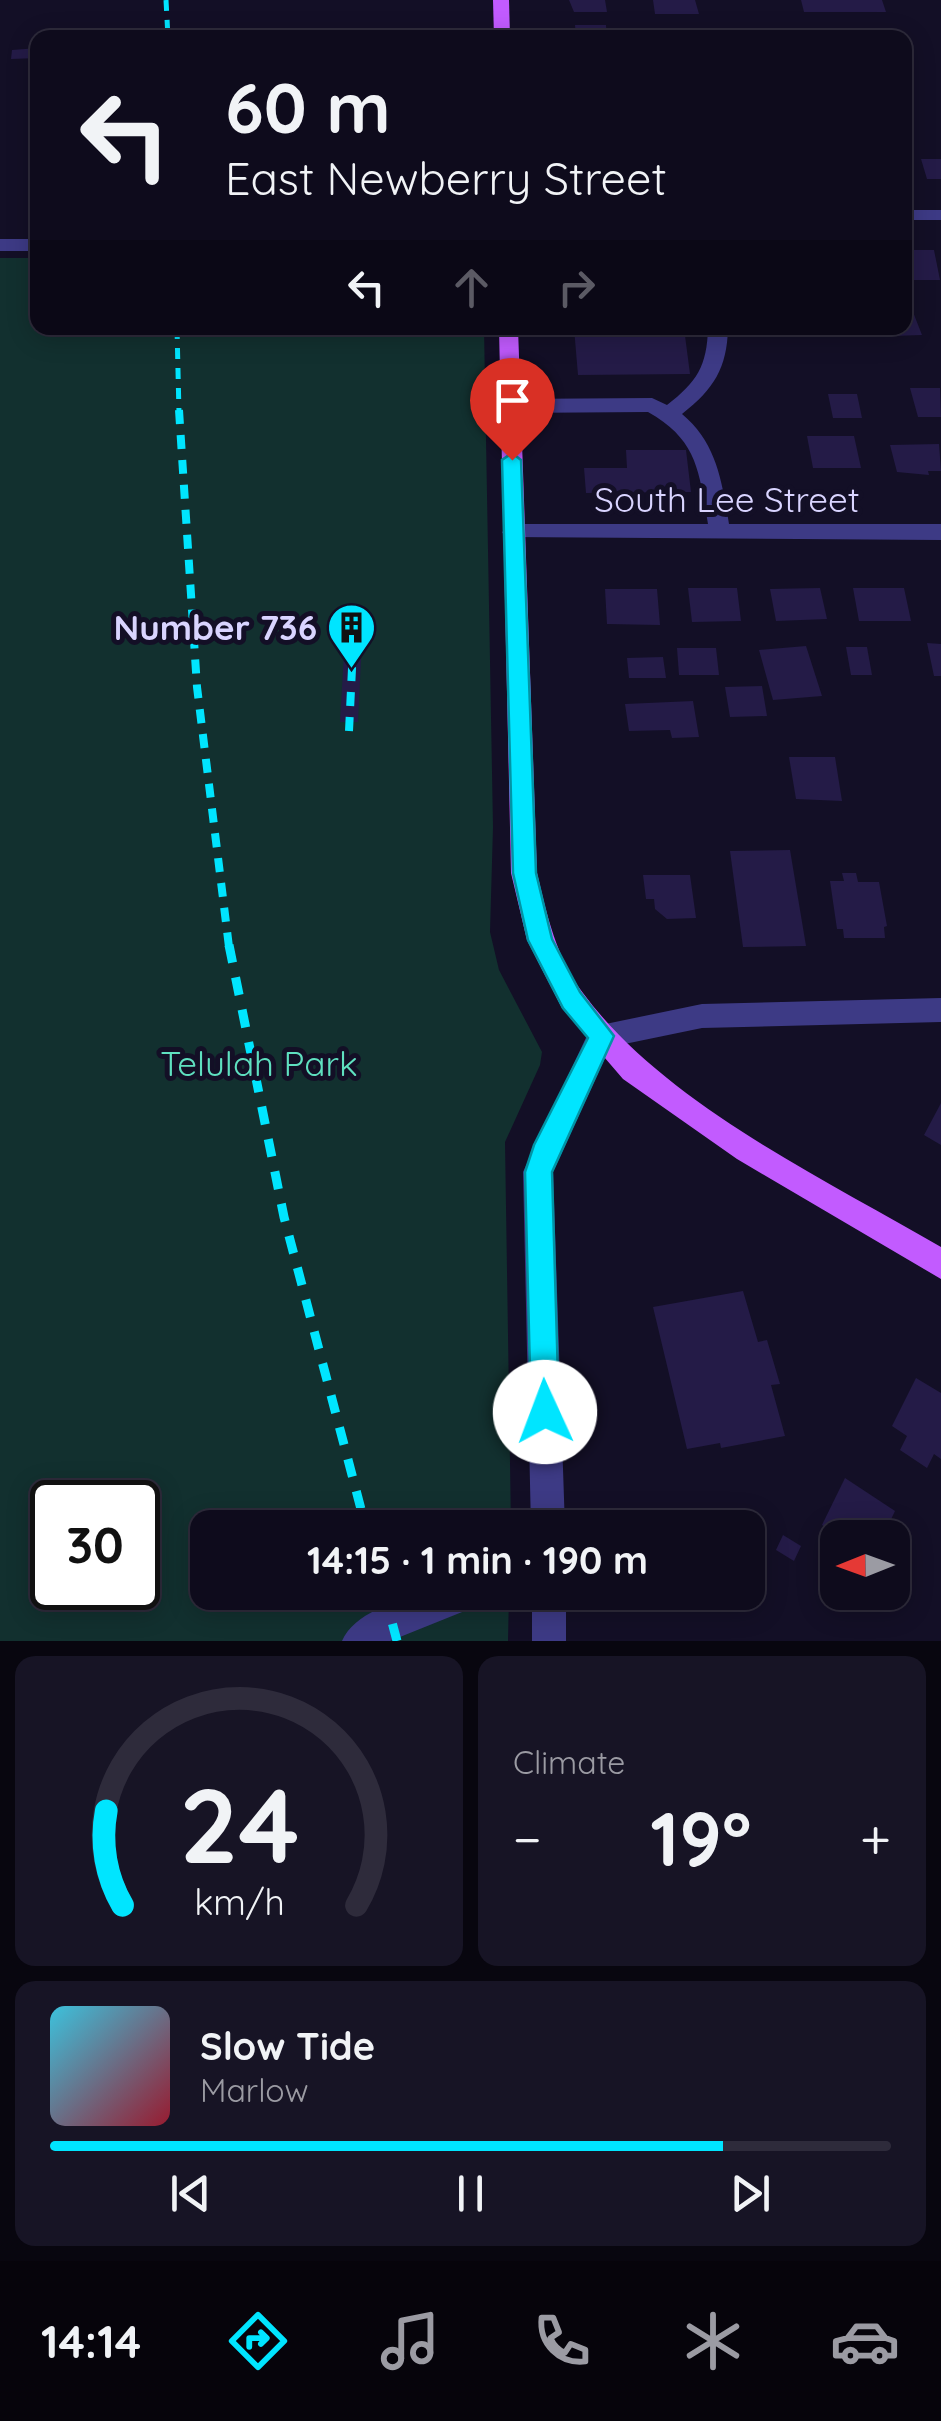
<!DOCTYPE html>
<meta charset="utf-8">
<style>
body{margin:0;font-family:Quicksand,sans-serif;background:#171425;color:#f1f3f6;height:100vh;display:flex;flex-direction:column;font-size:38px;white-space:nowrap}
*{box-sizing:border-box;margin:0}
p{font-size:32px;color:#9b9ba3}
.icon{flex:none;width:55px;height:55px;fill:none;stroke:currentColor;stroke-width:2;stroke-linecap:round;stroke-linejoin:round}
.map{position:relative;height:1641px;overflow:hidden}
.details{display:flex;flex-direction:column;gap:15px;padding:15px;background:#08060f;flex:1}
.details>*{flex:none}
.guide{position:absolute;left:30px;top:30px;width:882px;height:305px;border-radius:20px;box-shadow:0 5px 25px #0003,0 0 0 2px #2e2b3b;background:#0e0b1c;color:#f1f3f6;overflow:hidden}
.needle{width:65px;rotate:269deg}
.buttons{position:absolute;left:820px;top:1520px;display:grid;gap:20px}
.buttons a{display:grid;place-items:center;width:90px;height:90px;border-radius:20px;background:#0e0b1c;box-shadow:0 5px 25px #0003,0 0 0 2px #2e2b3b;font-size:50px}
.speed{position:absolute;left:30px;top:1480px;display:flex;gap:20px;font-size:50px;font-weight:700;text-align:center}
.speed>*{display:grid;place-content:center;width:130px;height:130px;border-radius:50%;background:#0e0b1c;box-shadow:0 5px 25px #0003,0 0 0 2px #2e2b3b;line-height:1}
.speed .limit{border:5px solid #111;border-radius:15px;background:#fff;color:#111}
.pin{position:absolute;display:grid;place-items:center;width:85px;height:85px;color:#fff;margin:-102px -42px;border-radius:50% 50% 50% 0;rotate:-45deg;box-shadow:0 0 10px #0007}
.pin .icon{rotate:45deg}
.me{position:absolute;width:110px;margin:-55px;rotate:358deg;stroke-linejoin:round;filter:drop-shadow(0 0 8px #0008)}
.turn{display:flex;align-items:center;gap:35px;height:210px;padding:0 30px;font-size:45px}
.turn .icon{width:130px;height:130px;stroke-width:2.5}
.turn b{display:block;font-size:70px;line-height:85px}
.lanes{display:flex;align-items:center;height:95px;padding:0 30px;background:#0003;justify-content:center;gap:50px;direction:ltr}
.lanes .off{opacity:.35}
.big{font-size:75px;font-weight:700;line-height:1.1}
.details .tile{flex:1;display:flex;flex-direction:column;justify-content:center;gap:15px;min-width:0;padding:0 35px;border-radius:20px;background:#171425}
.details .dial{align-items:center;gap:0}
.dial svg{height:260px;overflow:visible;fill:none;stroke:#2e2b3b;stroke-width:7;stroke-linecap:round;text-anchor:middle}
.dial text{fill:#f1f3f6;stroke:none}
.song{display:flex;align-items:center;gap:30px}
.cover{width:120px;height:120px;border-radius:15px;background:linear-gradient(135deg,hsl(190 70% 55%),hsl(350 70% 35%))}
.played{height:10px;border-radius:5px;background:linear-gradient(90deg,#00e5ff 80%,#2e2b3b 80%)}
.keys{display:flex;justify-content:space-around;direction:ltr}
.heat{display:flex;justify-content:space-between;align-items:center;font-size:55px;direction:ltr}
.details .tiles{flex:1;display:grid;gap:15px;grid-template-columns:1fr 1fr}
.tile:last-child{grid-column:span 2}
.trip{position:absolute;left:190px;top:1510px;width:575px;height:100px;border-radius:20px;background:#0e0b1c;box-shadow:0 5px 25px #0003,0 0 0 2px #2e2b3b;font-weight:700;line-height:100px;text-align:center}
.menu{display:flex;height:160px;justify-content:space-around;align-items:center;background:#06040b;color:#9b9ba3}
.menu .icon{width:70px;height:70px}
.menu .current{color:#00e5ff}
.menu b{font-size:45px;color:#f1f3f6}
.map>svg:first-child{display:block}
.green{fill:#12302f;fill-rule:evenodd}
.building{fill:#241b47}
.lines{fill:none;stroke-linecap:round;stroke-linejoin:round}
.minor{fill:#3d3a85;fill-rule:evenodd}
.major{fill:#c25bff;fill-rule:evenodd}
.rail-far2{stroke:#00e5ff;stroke-width:5;stroke-dasharray:11 9;stroke-linecap:butt}
.rail-far1{stroke:#00e5ff;stroke-width:8;stroke-dasharray:14 11;stroke-linecap:butt}
.rail{stroke:#00e5ff;stroke-width:9;stroke-dasharray:18 15;stroke-linecap:butt}
.route{fill:#00e5ff;stroke:#0095a6;stroke-width:2.5}
.labels{text-anchor:middle;stroke-width:10;stroke-linejoin:round;paint-order:stroke}
.street-label{font-size:35px;fill:#d9d4ff;stroke:#130f26}
.poi-label{font-size:35px;font-weight:bold;fill:#d9d4ff;stroke:#130f26;text-anchor:end}
.park-label{font-size:35px;fill:#5fe0c0;stroke:#130f26}
</style>
<div class="map">
<svg width="941" height="1641" viewBox="0 0 941 1641">
<rect width="100%" height="100%" fill="#130f26"/>
<path class="green" d="M0 258H37L38 328H484L493 827 490 932 499 970 542 1052 540 1065 505 1142 511 1527 208 1528V1592L509 1593 508 1641H0ZM52 1502H138V1588H52Z"/>
<g class="building">
<path d="M569 0H605L607 12H574Z"/>
<path d="M653 0H695L699 14H655Z"/>
<path d="M801 0H882L886 12H804Z"/>
<path d="M575 25H606L607 38H576Z"/>
<path d="M38 48V58L11 59 12 50Z"/>
<path d="M921 159H941V179H927Z"/>
<path d="M905 250H934L940 280H905Z"/>
<path d="M913 312 922 335 892 336 890 328H905V313Z"/>
<path d="M574 328H684L690 374 578 375Z"/>
<path d="M910 388H940L941 417H918Z"/>
<path d="M828 394H857L862 418H833Z"/>
<path d="M807 436H854L861 468H813Z"/>
<path d="M939 444 941 471H928L929 475 897 472 890 445Z"/>
<path d="M626 450H686L691 492 586 493 584 468H627Z"/>
<path d="M688 588H737L741 621 692 622Z"/>
<path d="M820 588 827 619 776 621 770 589Z"/>
<path d="M853 588H904L911 621H859Z"/>
<path d="M605 589H657L660 625 607 624Z"/>
<path d="M346 618H363L358 722H340Z"/>
<path d="M927 643 941 644V676H934Z"/>
<path d="M806 646 822 696 773 700 759 650Z"/>
<path d="M846 647H867L872 675H851Z"/>
<path d="M677 648H716L719 675H679Z"/>
<path d="M663 657 666 678H629L627 658Z"/>
<path d="M762 686 767 716 730 717 725 687Z"/>
<path d="M693 701 699 737 672 738 670 730 629 731 625 704Z"/>
<path d="M789 757H835L842 801 796 799Z"/>
<path d="M790 850 806 946 743 947 730 851Z"/>
<path d="M842 873H856L858 882H879L887 926 884 927 885 938H844L843 929H837L830 881H844Z"/>
<path d="M643 875H690L696 918 667 919 655 909 654 899H646Z"/>
<path d="M941 1103V1145L924 1135Z"/>
<path d="M743 1291 758 1342 767 1340 780 1384 771 1385 785 1436 721 1448 720 1443 687 1449 653 1307Z"/>
<path d="M916 1378 941 1393V1459L934 1454 927 1468 900 1450 907 1436 892 1426Z"/>
<path d="M845 1478 895 1511 882 1538H841L822 1525Z"/>
<path d="M783 1535 801 1546 794 1561 776 1550Z"/>
</g>
<g class="lines">
<g class="minor">
<rect x="905" y="210" width="36" height="10"/>
<rect x="0" y="239" width="38" height="12"/>
<path d="M708 328H728C727 368 714 389 682 414 717 443 722 482 729 524H941V540L505 537 502 532 513 524H708C699 472 698 440 648 412L510 413 500 406 510 399 652 398 667 405C697 382 707 366 708 328Z"/>
<path d="M941 998V1022L702 1028 610 1047 553 1172 565 1528H531L523 1172 591 1027 702 1004Z"/>
<path d="M422 1592H487L482 1604 390 1641H342C354 1613 395 1602 422 1592Z"/>
<rect x="532" y="1592" width="34" height="49"/>
</g>
<g class="major">
<path d="M493 0H509L510 38H494Z"/>
<path d="M499 328H518L537 873C547 915 556 957 583 993 665 1104 823 1178 941 1247V1279L737 1159 623 1079 562 1008 527 940 511 873Z"/>
</g>
<g class="rail-far2">
<path d="M166 0 168 38"/>
<path d="M177 328 179 413"/>
</g>
<g class="rail-far1">
<path d="M179 410 197 687 229 947"/>
<path d="M349 731 355 606"/>
</g>
<g class="rail">
<path d="M229 945 284 1217 366 1528"/>
<path d="M384 1592 397 1641"/>
</g>
</g>
<path class="route" d="M512 453 521 460 536 873 552 939 580 992 614 1036 552 1172 559 1412 555 1423 545 1427 535 1423 531 1412 525 1172 534 1145 588 1038 563 1008 528 940 513 873 502 460Z"/>
<defs>
<symbol id="building-pin" viewBox="-11 -11 22 30"><path d="M0 17L-7.5 6A9.5 9.5 0 1 1 7.5 6Z" fill="#00e5ff" stroke="#130f26"/><path d="M-4-6H4V6H1V3H-1V6H-4ZM-2.5-4.3h1.7v1.8h-1.7ZM.8-4.3h1.7v1.8H.8ZM-2.5-1h1.7V.8h-1.7ZM.8-1h1.7V.8H.8Z" fill="#111"/></symbol>
</defs>
<g fill-rule="evenodd">
<use href="#building-pin" x="324" y="600" width="55" height="75"/>
</g>
<g class="labels">
<g class="street-label">
<text x="727" y="512">South Lee Street</text>
</g>
<g class="poi-label">
<text x="317" y="640">Number 736</text>
</g>
<g class="park-label">
<text x="259" y="1076">Telulah Park</text>
</g>
</g>
</svg>
<div class="buttons">
<a><svg class="needle" viewBox="-14 -14 28 28"><path d="M0-13l5 13h-10z" fill="#e53935"/><path d="M0 13l5-13h-10z" fill="#9b9ba3"/></svg></a>
</div>
<div class="speed"><div class="limit">30</div></div>
<div class="pin" style="left:512px;top:460px;background:#d93025"><svg class="icon" aria-label="arrive" viewBox="0 0 24 24"><path d="M6 21V4h12l-3 4 3 4H6"/></svg></div>
<svg class="me" style="left:545px;top:1412px" viewBox="-20 -20 40 40"><circle r="19" fill="#fff"/><path d="M0-13L10 11 0 6-10 11z" fill="#00e5ff"/></svg>
<div class="trip">14:15 · 1 min · 190 m</div>
<div class="guide">
<div class="turn"><svg class="icon" aria-label="left" viewBox="0 0 24 24"><path d="M17 20v-9H6M10 6l-5 5 5 5"/></svg><div><b>60 m</b>East Newberry Street</div></div>
<div class="lanes"><svg class="icon" aria-label="left" viewBox="0 0 24 24"><path d="M17 20v-9H6M10 6l-5 5 5 5"/></svg><svg class="icon off" aria-label="ahead" viewBox="0 0 24 24"><path d="M12 20V5M6 11l6-6 6 6"/></svg><svg class="icon off" aria-label="right" viewBox="0 0 24 24"><path d="M7 20v-9h11M14 6l5 5-5 5"/></svg></div>
</div>
</div>
<section class="details">
<div class="tiles">
<div class="tile dial"><svg viewBox="0 0 100 80">
<path d="M14 69A42 42 0 1 1 86 69"/>
<path d="M14 69A42 42 0 0 1 9 40" stroke="#00e5ff"/>
<text x="50" y="56" font-size="32" font-weight="700">24</text>
<text x="50" y="72" font-size="11">km/h</text>
</svg></div>
<div class="tile"><p>Climate</p>
<div class="heat"><a>−</a><b class="big">19°</b><a>+</a></div>
</div>
<div class="tile">
<div class="song"><i class="cover"></i><div><b>Slow Tide</b><p>Marlow</p></div></div>
<div class="played"></div>
<div class="keys"><svg class="icon" aria-label="previous" viewBox="0 0 24 24"><path d="M18 5L8 12l10 7zM5 5v14"/></svg><svg class="icon" aria-label="pause" viewBox="0 0 24 24"><path d="M8 5v14M16 5v14"/></svg><svg class="icon" aria-label="next" viewBox="0 0 24 24"><path d="M6 5l10 7-10 7zM19 5v14"/></svg></div>
</div>
</div>
</section>
<nav class="menu">
<b>14:14</b>
<svg class="icon current" aria-label="directions" viewBox="0 0 24 24"><path d="M12 3l9 9-9 9-9-9zM9 14v-3h6M13 9l2 2-2 2"/></svg>
<svg class="icon" aria-label="music" viewBox="0 0 24 24"><path d="M9 18V5l10-2v13"/><circle cx="6" cy="18" r="3"/><circle cx="16" cy="16" r="3"/></svg>
<svg class="icon" aria-label="phone" viewBox="0 0 24 24"><path d="M5 4h4l2 5-3 2q2 4 5 5l2-3 5 2v4C11 20 4 13 5 4z"/></svg>
<svg class="icon" aria-label="climate" viewBox="0 0 24 24"><path d="M12 3v18M4 7l16 10M4 17L20 7"/></svg>
<svg class="icon" aria-label="car" viewBox="0 0 24 24"><path d="M5 17H2v-5l4-1 3-4h7l3 4 3 1v5h-3M9 17h6M6 11h13"/><circle cx="7" cy="17" r="2"/><circle cx="17" cy="17" r="2"/></svg>
</nav>
